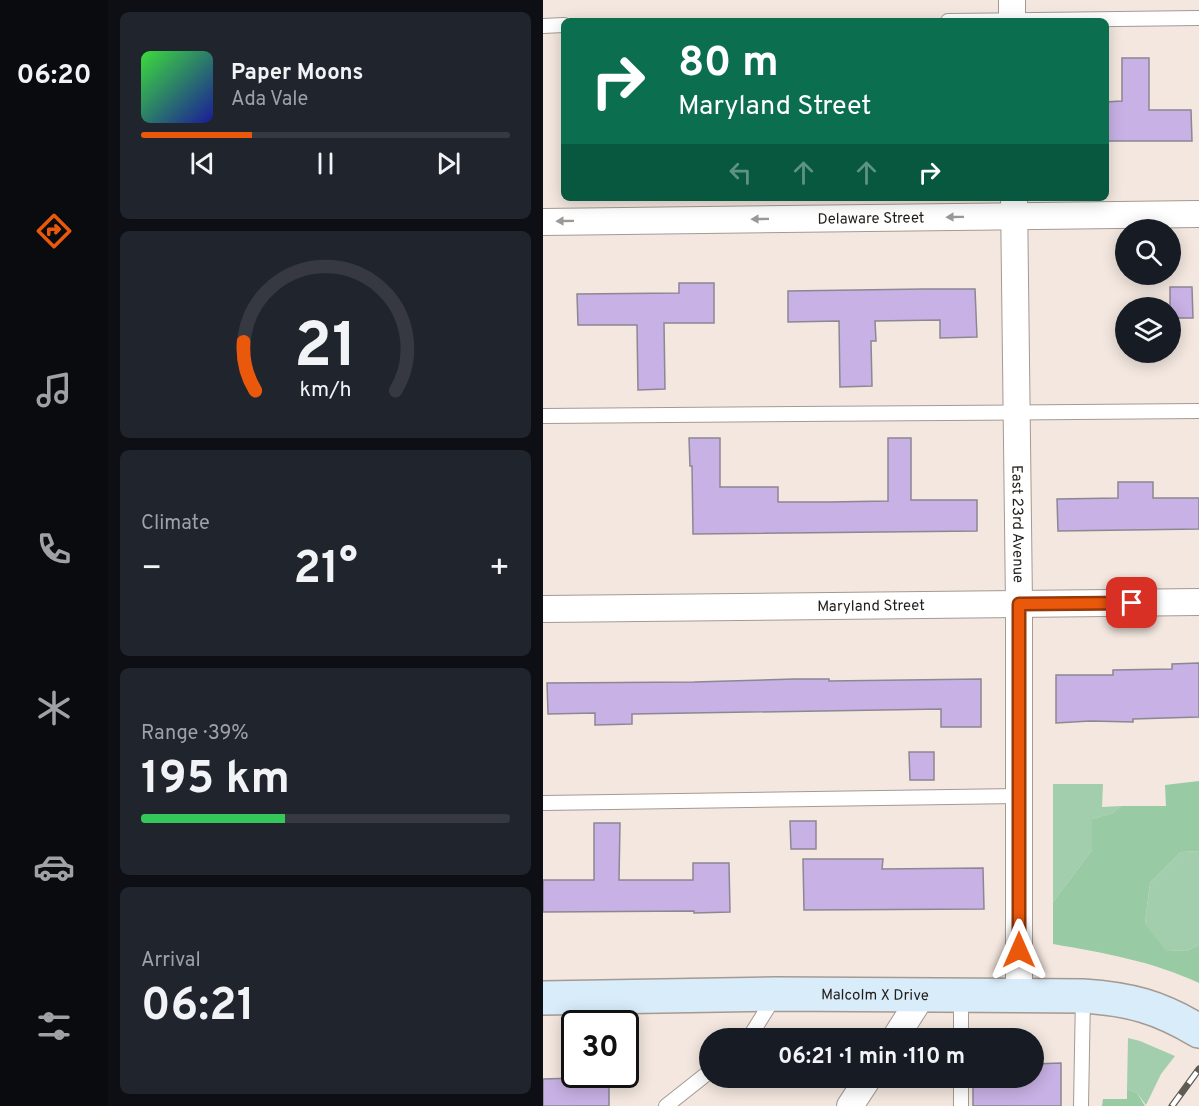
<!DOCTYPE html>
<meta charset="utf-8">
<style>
body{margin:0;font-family:Overpass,sans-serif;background:#20242c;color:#f1f3f6;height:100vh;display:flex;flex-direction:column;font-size:22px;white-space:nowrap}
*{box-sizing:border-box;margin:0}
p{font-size:20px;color:#9ea1a6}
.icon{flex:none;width:33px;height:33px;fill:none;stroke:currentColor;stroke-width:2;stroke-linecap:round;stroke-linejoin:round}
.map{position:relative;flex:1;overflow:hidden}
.side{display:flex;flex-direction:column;gap:12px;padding:12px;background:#0d0f14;width:435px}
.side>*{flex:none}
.hud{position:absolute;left:18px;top:18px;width:548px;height:183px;border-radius:9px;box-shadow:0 3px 15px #0003;background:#0b6e4f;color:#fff;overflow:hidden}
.buttons{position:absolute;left:572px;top:219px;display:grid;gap:12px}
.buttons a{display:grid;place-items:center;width:66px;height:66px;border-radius:50%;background:#171b24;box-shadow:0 3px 15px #0003;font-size:30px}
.speed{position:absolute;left:18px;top:1010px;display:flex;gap:12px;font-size:30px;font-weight:700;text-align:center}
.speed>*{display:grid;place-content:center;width:78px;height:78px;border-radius:50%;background:#171b24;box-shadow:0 3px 15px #0003;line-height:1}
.speed .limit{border:3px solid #111;border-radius:9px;background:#fff;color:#111}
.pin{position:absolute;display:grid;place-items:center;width:51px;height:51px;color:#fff;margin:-26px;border-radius:12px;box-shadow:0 3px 9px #0006}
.me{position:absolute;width:66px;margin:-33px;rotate:0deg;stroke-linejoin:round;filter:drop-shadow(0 0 4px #0008)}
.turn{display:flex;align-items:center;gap:21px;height:126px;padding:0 18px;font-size:27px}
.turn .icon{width:78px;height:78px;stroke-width:2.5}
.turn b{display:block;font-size:42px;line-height:51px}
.lanes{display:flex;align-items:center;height:57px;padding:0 18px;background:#0003;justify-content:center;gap:30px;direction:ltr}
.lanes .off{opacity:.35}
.big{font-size:45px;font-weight:700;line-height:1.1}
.side .tile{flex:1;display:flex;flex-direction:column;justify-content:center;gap:9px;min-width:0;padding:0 21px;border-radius:9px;background:#20242c}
.side .dial{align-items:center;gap:0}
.dial svg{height:156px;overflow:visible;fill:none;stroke:#363941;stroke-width:7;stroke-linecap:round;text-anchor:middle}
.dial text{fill:#f1f3f6;stroke:none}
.song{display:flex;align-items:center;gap:18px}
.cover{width:72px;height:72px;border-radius:9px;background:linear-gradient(135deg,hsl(120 70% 55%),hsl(240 70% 35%))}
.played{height:6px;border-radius:3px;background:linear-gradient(90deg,#ea580c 30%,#363941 30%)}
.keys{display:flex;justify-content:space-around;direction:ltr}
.heat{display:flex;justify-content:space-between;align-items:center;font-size:33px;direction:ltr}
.charge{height:9px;border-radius:4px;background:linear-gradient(90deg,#34c759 39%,#363941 0)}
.trip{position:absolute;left:156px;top:1028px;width:345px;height:60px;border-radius:30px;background:#171b24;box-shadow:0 3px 15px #0003;font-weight:700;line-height:60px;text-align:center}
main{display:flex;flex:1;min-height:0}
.menu{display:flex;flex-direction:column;width:108px;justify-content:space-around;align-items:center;background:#090b0e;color:#9ea1a6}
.menu .icon{width:42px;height:42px}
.menu .selected{color:#ea580c}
.menu b{font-size:27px;color:#f1f3f6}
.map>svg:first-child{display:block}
.green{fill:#a3cead}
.forest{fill:#98caa3}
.building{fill:#c8b1e5;stroke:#8c8792;stroke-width:1.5}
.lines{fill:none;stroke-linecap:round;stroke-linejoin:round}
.lane-casing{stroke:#a49a92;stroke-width:16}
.street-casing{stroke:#a49a92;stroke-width:28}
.secondary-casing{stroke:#a49a92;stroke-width:36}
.lane{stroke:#fff;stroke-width:14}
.street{stroke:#fff;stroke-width:26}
.secondary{stroke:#d8ecfa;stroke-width:33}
.rail-casing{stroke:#615b56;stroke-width:7}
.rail{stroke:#fff;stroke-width:4.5;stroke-dasharray:14;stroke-linecap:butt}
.oneway{fill:#9b9998}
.route-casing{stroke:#983908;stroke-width:15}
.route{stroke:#ea580c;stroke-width:10}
.labels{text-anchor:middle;stroke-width:5;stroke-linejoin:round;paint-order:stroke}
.street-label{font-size:15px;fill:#211d1a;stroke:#fff}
</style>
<main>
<nav class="menu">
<b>06:20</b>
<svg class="icon selected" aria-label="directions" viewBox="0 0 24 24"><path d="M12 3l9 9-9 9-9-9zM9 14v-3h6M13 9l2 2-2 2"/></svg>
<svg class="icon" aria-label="music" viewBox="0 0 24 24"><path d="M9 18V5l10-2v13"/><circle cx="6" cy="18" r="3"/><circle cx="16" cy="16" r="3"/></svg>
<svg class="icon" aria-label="phone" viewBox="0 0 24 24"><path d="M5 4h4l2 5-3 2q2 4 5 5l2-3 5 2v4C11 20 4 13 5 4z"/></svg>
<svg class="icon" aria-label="climate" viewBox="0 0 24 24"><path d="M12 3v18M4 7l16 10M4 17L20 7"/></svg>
<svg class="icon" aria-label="car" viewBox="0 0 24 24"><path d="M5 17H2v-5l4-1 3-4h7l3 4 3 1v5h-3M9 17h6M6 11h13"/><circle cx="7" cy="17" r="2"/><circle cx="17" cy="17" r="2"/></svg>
<svg class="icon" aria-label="filters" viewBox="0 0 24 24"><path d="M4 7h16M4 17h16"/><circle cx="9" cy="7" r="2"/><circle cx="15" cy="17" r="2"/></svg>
</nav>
<section class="side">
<div class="tile">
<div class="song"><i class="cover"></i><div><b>Paper Moons</b><p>Ada Vale</p></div></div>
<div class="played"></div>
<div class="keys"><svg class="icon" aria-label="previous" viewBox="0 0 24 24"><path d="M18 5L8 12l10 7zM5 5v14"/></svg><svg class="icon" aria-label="pause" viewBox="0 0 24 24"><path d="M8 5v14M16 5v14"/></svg><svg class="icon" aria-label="next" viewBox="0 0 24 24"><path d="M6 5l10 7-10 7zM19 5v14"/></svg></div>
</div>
<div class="tile dial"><svg viewBox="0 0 100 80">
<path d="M14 69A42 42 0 1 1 86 69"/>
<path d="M14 69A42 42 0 0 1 8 44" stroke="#ea580c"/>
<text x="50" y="56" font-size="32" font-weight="700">21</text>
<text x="50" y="72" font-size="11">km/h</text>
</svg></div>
<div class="tile"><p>Climate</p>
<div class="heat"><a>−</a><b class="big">21°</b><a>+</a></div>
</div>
<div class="tile"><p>Range · 39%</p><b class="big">195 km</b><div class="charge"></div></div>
<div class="tile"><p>Arrival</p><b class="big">06:21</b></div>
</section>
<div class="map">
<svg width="656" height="1106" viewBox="0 0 656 1106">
<rect width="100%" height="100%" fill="#f3e7df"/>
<g class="green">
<path d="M510 784H560L559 807 578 806 570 813 549 819V850L510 902Z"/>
<path d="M656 851V945L643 951 621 950 602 923 607 883 638 852Z"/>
<path d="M585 1038 597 1041 632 1056 618 1074 603 1105 594 1093 584 1089Z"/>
</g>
<g class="forest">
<path d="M656 781V851L638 852 607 883 602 923 622 950 643 951 656 945V983C609 961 561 953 510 944V902L549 850V819L570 813 578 806H623L622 785Z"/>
<path d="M584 1089 594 1093 602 1106H559L560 1099H584Z"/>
</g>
<g class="building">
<path d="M579 58H606V110H648L649 141H562V102L579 101Z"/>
<path d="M136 283H171V323H121L122 389 95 390 94 325H35L34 294 136 293Z"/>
<path d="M627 287H649L650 318H627Z"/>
<path d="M381 289H432L434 337 397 338V320L332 321 333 341H328L329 386 297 387 296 321 245 322V291Z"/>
<path d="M146 438H177V487H235V502H286L345 501V438H368V500H434V531L150 534 149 466H147Z"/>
<path d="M575 482H610V498H656V529L515 531 514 499 575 498Z"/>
<path d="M656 663V717L590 719V722L547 721 513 723V675H570V670L629 669V664Z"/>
<path d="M251 679H286V681L438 679V727H398V709L89 714V724L52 725V713L5 714 4 683 151 682Z"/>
<path d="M366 752H391V780H367Z"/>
<path d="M247 821H273V849H248Z"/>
<path d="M51 823H77L76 880H150V863H186L187 912 151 913V911L0 912V880H51Z"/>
<path d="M260 859H340L339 869 440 868 441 909 261 910Z"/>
<path d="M518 1063V1106H430V1077H490V1064Z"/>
<path d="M66 1077V1106H0V1079Z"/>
</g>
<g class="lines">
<defs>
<g id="lane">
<path d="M405 21 656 18"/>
<path d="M0 26 21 25"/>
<path d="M0 416 656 411"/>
<path d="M0 803 477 796"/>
<path d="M418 994V1038"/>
<path d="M206 1038 232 996"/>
<path d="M418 1077V1106"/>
<path d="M123 1106 166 1072"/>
<path d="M538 1106 540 996"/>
</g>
<g id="street">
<path d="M469 0V21"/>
<path id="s1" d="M471 198 476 604V994"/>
<path id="s2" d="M0 222 656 214"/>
<path id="s3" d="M0 609 656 602"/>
<path d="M352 1038 380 994"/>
<path d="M307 1106 326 1077"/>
</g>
<g id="secondary">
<path id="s4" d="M0 998 233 994 540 996C587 999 616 1007 656 1031"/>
</g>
</defs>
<use href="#lane" class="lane-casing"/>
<use href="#street" class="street-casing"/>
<use href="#secondary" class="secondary-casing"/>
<use href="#lane" class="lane"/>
<use href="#street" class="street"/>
<use href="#secondary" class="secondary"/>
<defs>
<path id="rail" d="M629 1106 656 1069"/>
</defs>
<use href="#rail" class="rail-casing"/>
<use href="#rail" class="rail"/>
</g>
<defs><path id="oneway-solid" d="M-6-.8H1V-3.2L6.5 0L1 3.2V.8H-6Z" transform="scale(1.5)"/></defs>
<g class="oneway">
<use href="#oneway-solid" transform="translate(412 217) rotate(179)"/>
<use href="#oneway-solid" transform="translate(217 219) rotate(179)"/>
<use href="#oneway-solid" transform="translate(22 221) rotate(179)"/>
</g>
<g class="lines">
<defs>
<path id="route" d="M476 950V604L589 603"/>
</defs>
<use href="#route" class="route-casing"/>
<use href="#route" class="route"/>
</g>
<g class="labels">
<g class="street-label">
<text dy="5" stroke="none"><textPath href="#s2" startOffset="328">Delaware Street</textPath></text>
<text dy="5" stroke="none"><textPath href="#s1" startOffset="326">East 23rd Avenue</textPath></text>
<text dy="5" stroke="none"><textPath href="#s3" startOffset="328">Maryland Street</textPath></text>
<text dy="5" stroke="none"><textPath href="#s4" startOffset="332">Malcolm X Drive</textPath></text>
</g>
</g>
</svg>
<div class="buttons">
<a><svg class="icon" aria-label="search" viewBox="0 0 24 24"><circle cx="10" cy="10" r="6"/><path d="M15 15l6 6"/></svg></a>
<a><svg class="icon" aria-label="layers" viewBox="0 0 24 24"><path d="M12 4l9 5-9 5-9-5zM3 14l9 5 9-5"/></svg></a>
</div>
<div class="speed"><div class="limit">30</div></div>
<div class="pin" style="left:589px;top:603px;background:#d93025"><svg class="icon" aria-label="arrive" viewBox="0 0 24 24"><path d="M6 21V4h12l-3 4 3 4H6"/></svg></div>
<svg class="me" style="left:476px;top:950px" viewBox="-20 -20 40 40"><path d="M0-17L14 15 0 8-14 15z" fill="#ea580c" stroke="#fff" stroke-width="4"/></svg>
<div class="trip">06:21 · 1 min · 110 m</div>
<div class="hud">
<div class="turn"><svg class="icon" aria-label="right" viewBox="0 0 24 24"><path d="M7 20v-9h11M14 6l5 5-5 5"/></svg><div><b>80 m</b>Maryland Street</div></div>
<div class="lanes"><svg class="icon off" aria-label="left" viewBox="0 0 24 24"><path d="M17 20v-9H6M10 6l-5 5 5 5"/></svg><svg class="icon off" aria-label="ahead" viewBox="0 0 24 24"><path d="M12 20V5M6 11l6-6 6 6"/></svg><svg class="icon off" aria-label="ahead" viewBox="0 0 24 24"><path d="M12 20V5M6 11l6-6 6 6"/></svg><svg class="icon" aria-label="right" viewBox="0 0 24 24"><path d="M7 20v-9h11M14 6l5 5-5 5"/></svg></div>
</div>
</div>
</main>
